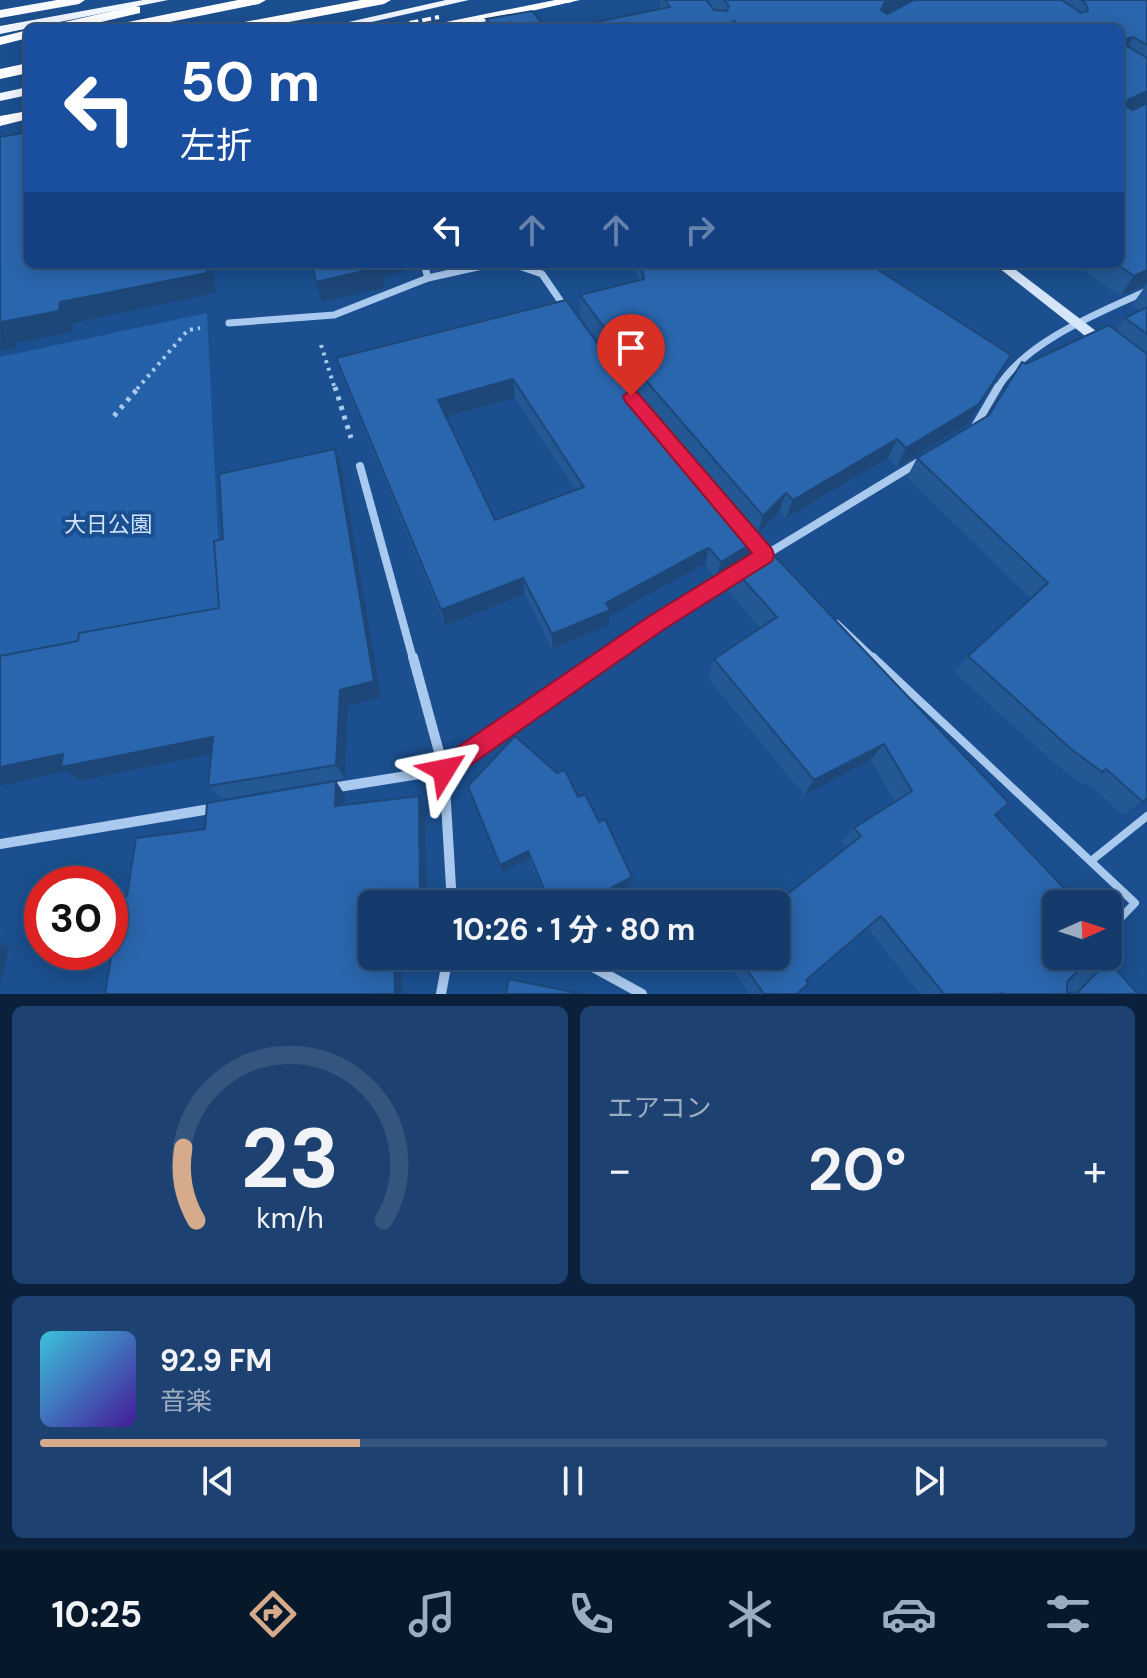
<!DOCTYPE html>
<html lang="ja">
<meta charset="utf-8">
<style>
body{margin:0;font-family:"DM Sans","Noto Sans JP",sans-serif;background:#1d4271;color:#f1f3f6;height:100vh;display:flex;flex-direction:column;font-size:30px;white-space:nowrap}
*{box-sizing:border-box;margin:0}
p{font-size:26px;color:#9dadc1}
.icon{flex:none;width:44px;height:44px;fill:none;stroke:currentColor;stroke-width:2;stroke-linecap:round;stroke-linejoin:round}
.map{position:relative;height:994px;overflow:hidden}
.details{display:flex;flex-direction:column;gap:12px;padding:12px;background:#0b203b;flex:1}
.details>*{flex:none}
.hud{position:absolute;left:24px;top:24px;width:1100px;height:244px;border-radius:12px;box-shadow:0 4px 20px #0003,0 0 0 2px #33557e;background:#1a4fa0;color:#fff;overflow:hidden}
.needle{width:52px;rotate:87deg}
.tools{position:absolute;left:1042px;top:890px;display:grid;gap:16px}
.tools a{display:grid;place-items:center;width:80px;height:80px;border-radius:12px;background:#143b6b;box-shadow:0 4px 20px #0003,0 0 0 2px #33557e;font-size:40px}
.speed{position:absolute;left:24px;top:866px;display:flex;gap:16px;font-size:40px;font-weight:700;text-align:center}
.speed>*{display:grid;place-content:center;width:104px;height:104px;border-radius:50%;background:#143b6b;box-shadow:0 4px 20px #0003,0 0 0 2px #33557e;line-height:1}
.speed .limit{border:12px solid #d22;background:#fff;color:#111}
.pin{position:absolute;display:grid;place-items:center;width:68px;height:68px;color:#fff;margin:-82px -34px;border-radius:50% 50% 50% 0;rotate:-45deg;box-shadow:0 0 8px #0007}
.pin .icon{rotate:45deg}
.me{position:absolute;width:88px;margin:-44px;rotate:55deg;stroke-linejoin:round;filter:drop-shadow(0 0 6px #0008)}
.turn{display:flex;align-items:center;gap:28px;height:168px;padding:0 24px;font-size:36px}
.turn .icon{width:104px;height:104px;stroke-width:2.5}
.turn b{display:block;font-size:56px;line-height:68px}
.lanes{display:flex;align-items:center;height:76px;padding:0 24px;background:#0003;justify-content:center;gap:40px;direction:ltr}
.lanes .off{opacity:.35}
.big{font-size:60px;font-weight:700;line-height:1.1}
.details .widget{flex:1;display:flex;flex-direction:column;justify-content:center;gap:12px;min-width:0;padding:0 28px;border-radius:12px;background:#1d4271}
.details .dial{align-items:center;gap:0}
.dial svg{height:208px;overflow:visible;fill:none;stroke:#33557e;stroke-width:7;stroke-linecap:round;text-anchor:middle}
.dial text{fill:#f1f3f6;stroke:none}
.song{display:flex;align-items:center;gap:24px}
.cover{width:96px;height:96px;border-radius:12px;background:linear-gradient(135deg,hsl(190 70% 55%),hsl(260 70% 35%))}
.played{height:8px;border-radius:4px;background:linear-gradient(90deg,#d6ab8b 30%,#33557e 30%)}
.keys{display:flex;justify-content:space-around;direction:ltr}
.heat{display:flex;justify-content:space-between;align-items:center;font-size:44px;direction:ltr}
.details .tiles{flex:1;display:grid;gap:12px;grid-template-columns:1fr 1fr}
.widget:last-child{grid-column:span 2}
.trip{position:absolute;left:358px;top:890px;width:432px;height:80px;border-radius:12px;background:#143b6b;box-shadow:0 4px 20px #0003,0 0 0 2px #33557e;font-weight:700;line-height:80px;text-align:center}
.dock{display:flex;height:128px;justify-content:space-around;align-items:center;background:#08182b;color:#9dadc1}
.dock .icon{width:56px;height:56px}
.dock .on{color:#d6ab8b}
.dock b{font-size:36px;color:#f1f3f6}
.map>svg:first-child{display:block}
.green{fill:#2461a8}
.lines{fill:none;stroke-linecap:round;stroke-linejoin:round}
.path-far1{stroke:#a9c9ee;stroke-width:4;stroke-dasharray:3 5;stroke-linecap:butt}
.path{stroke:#a9c9ee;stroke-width:5;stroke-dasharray:4 6;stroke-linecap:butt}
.service-far1{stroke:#a9c9ee;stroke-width:6}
.service{stroke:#a9c9ee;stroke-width:8}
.minor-far2{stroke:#a9c9ee;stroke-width:7}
.minor-far1{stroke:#a9c9ee;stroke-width:8}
.minor{stroke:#a9c9ee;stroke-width:10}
.secondary{fill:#d6e6fa;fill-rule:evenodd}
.primary{fill:#f0f6ff;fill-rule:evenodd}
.trunk{fill:#f8faff;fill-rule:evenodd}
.motorway{fill:#fff;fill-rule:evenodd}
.rail{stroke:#fff;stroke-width:4;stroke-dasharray:9 4;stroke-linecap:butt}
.wall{fill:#245895;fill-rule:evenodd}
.shaded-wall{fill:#1d4779}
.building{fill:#2a66ad;stroke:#1d4779;stroke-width:2;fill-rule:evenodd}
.route{fill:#e11d48;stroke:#92132f;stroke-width:2}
.labels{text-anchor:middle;stroke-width:8;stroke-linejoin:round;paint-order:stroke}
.park-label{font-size:22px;fill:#cfe3fa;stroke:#1b4f8f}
</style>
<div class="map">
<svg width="1147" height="994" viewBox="0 0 1147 994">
<rect width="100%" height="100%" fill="#1b4f8f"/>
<path class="green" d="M207 313 222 617 0 663V357Z"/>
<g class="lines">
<g class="path-far1">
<path d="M321 345 335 389"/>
<path d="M137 389 188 330 200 328"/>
</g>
<g class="path">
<path d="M335 387 351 438"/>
<path d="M114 416 139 387"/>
</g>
<path class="service-far1" d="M837 623 875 659"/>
<g class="service">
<path d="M873 657 1135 903 1108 931"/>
<path d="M1091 861 1147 816"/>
</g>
<g class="minor-far2">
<path d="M424 264 428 278"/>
<path d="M513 264 542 274 566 309"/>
<path d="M229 323 334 315 428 278 491 264"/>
<path d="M997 389C1025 342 1098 313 1147 291"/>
</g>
<g class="minor-far1">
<path d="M974 428 998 387"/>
<path d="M360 466 413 659"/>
<path d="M742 528 765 555"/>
<path d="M762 557 922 460"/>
<path d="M604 659 737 572"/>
</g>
<g class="minor">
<path d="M413 657 444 770 452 904"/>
<path d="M332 788 444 770 607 657"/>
<path d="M0 844 216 808"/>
<path d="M573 956 642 994"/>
<path d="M441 994 448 956"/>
</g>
<path class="secondary" d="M994 264H1008L1113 344 1115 347 1113 350H1103Z"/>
<g class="primary">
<path d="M143 0H168L0 34V26Z"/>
<path d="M446 0H469L345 28H322Z"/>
<path d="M28 87V95L0 101V93Z"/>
</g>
<g class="trunk">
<path d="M57 0H85L79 4 0 18V10Z"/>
<path d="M555 0H580L456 28H429L436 24Z"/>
<path d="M28 111V119L0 126V116Z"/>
</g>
<g class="motorway">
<path d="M238 0H266L259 4 140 28H111L118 24Z"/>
<path d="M361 0H391L384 4 257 28H227L234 24Z"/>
<path d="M135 6 140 7V13L75 28H49L51 25Z"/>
<path d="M28 30V38L0 45V37Z"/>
<path d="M28 63V73L0 79V69Z"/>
</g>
<g class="rail">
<path d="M384 28 439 17"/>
<path d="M426 28 572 0"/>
<path d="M0 119 28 113"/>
</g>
</g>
<g class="wall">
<path d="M660 0H706L709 4 710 0H1147V798L1143 802 1122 814 1087 783 1083 785 1053 762 954 672 968 656 1031 599 907 477 917 458 989 415 1026 364 1116 331 1125 318 1140 310 1132 305 1146 285 1120 296 1075 264H1120V28H487L486 19 545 27H571L660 9Z"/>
<path d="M634 264H869L1000 375 968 424 897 467 888 458 786 518 779 512 757 535 751 527 748 536 754 542 749 557 995 815 1056 904 1067 984 1081 969 1108 961 1138 994H920L867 927 806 980 797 994H750L723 956H776L846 847 841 841 854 828 895 802 871 760 804 795 708 678 714 659 760 628 726 588 731 569 716 578 705 565 700 566 610 616 609 625 552 649 525 594 445 626 342 377 336 358 619 373 707 476 628 382 580 316V295L638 280ZM515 398 575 490 495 520 446 417Z"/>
<path d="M342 469 381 697 348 706 345 778 222 799 208 786 211 754 80 781 66 771 0 786V656L78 641 219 608 223 539Z"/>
<path d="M468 786 578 797 599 822 632 877 630 885 594 904H548L529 859 502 873Z"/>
</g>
<g class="shaded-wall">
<path d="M890 0H952L878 23 884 3Z"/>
<path d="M1133 37 1123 57 1126 39Z"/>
<path d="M1147 91V103L1120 119 1128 100Z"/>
<path d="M206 264H212L216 293 73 323 72 332 16 343 15 348 0 351 1 322 60 302Z"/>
<path d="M378 264H418V267L383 277 385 288 322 302 316 282Z"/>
<path d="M1147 270V282L1145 285 1120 296 1134 276Z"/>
<path d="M1011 355 968 424 897 467 906 448Z"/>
<path d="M513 379 515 398 442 418 438 400Z"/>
<path d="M897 439 888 458 786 518 793 500Z"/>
<path d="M335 449 342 469 381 697 348 706 345 778 336 765Z"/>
<path d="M786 493 779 512 757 535 763 516Z"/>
<path d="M754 542 749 558 716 578 721 562Z"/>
<path d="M709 548 705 565 700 566 610 616 609 625 552 649V634L606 603 704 550Z"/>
<path d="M523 578 525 594 445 626 441 610Z"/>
<path d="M213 737 226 751 80 781 66 771 0 786V767L63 754Z"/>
<path d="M884 744 871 760 804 795 814 780Z"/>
<path d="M336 781 345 795 344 819 335 806Z"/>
<path d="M419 796 425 809 427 904H420Z"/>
<path d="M528 851 529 859 502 873 500 865Z"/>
<path d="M632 877 630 885 594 904H581Z"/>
<path d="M0 944 9 947 0 986Z"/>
<path d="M394 956H402V994H395Z"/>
</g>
<g class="building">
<path d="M665 0H706L714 10 727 11 729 6 724 0H890L884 3 881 10 887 14 914 0H1062L1081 13 1088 11 1086 4 1081 0H1147V45L1133 37 1126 39 1127 46 1147 58V91L1128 100 1126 106 1133 110 1147 103V270L1134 276 1117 264H1120V28H743L734 21 728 28H493L486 19 532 11 545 27H571L670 7Z"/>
<path d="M28 132V264H206L207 273 60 302 59 311 1 322 0 328V137Z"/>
<path d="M312 264H379L380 267 316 282Z"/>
<path d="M641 264H869L1011 355 979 404 906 448 897 439 793 500 786 493 763 516 630 362 580 295 644 279Z"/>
<path d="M566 300 619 373 751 527 744 531 754 542 721 562 709 548 704 550 606 603 610 610 552 634 523 578 441 610 336 358ZM513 379 584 487 495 520 438 400Z"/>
<path d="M1147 307V334L1125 318Z"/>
<path d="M1109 325 1147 354V798L1143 802 1106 769 1102 772 1071 749 968 656 1048 583 917 458 989 415 1022 362 1026 364Z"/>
<path d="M335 449 374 681 340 690 336 765 208 786 213 737 61 767 63 754 0 767V656L78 641 79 633 219 608 214 541 223 539 219 474Z"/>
<path d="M766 547 1009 803 995 815 1079 904H1056V956H1092L1067 982V992L1077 993 1108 961 1138 994H1001V993L999 994H944L881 916 806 980 808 984 797 994H764L737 956H776V904H775L861 836 854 828 912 791 884 744 814 780 714 659 777 617 732 567Z"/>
<path d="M515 736 557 773 565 770 578 797 585 794 599 822 605 819 632 877 581 904H550L528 851 500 865 468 786Z"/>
<path d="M336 781 335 806 419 796 420 904H372V956H394L395 994H105L121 897 127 896 136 838 205 829 207 803Z"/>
<path d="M509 979 582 994H506Z"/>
</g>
<path class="route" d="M631 390 637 392 772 549 774 555 772 561 663 630 452 778 444 781 436 778 432 770 436 762 648 617 752 553 625 401 623 396Z"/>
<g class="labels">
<g class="park-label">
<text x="108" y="532">大日公園</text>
</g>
</g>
</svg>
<div class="tools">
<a><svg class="needle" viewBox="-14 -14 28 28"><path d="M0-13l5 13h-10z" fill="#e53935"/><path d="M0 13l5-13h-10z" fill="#9dadc1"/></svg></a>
</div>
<div class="speed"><div class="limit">30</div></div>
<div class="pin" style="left:631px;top:396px;background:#d93025"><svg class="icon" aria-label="arrive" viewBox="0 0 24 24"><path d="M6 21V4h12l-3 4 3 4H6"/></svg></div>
<svg class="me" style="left:444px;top:770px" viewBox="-20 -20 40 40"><path d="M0-17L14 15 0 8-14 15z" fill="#e11d48" stroke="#fff" stroke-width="4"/></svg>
<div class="trip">10:26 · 1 分 · 80 m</div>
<div class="hud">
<div class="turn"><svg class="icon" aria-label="left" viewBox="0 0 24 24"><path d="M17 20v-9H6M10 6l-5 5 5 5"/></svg><div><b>50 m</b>左折</div></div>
<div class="lanes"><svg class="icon" aria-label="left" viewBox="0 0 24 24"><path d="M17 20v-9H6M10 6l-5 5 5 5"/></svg><svg class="icon off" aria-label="ahead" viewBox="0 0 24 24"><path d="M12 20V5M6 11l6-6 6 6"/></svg><svg class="icon off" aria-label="ahead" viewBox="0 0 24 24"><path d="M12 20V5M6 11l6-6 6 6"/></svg><svg class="icon off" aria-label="right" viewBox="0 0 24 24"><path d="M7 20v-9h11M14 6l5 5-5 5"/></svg></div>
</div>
</div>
<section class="details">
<div class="tiles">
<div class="widget dial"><svg viewBox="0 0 100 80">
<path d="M14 69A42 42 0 1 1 86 69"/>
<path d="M14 69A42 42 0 0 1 9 41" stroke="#d6ab8b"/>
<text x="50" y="56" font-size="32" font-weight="700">23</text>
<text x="50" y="72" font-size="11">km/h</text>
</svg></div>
<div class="widget"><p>エアコン</p>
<div class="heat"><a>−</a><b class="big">20°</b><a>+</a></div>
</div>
<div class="widget">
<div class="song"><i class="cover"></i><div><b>92.9 FM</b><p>音楽</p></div></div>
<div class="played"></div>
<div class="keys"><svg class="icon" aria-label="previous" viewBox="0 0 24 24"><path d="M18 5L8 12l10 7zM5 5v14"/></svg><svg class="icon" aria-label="pause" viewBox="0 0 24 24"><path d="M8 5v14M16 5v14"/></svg><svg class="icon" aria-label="next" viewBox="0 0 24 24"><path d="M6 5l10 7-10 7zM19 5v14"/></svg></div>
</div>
</div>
</section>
<nav class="dock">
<b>10:25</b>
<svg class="icon on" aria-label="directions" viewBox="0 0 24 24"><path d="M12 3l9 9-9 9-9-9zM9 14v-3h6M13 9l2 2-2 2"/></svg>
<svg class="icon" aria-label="music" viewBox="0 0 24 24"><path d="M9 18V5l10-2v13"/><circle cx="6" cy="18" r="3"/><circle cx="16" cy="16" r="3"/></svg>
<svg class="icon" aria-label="phone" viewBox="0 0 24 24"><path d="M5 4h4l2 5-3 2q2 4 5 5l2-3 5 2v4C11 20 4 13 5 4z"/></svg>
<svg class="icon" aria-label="climate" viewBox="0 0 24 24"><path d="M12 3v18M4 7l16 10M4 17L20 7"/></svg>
<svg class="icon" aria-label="car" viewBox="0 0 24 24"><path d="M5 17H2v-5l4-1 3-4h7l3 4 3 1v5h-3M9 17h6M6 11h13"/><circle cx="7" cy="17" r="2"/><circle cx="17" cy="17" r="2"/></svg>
<svg class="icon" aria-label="filters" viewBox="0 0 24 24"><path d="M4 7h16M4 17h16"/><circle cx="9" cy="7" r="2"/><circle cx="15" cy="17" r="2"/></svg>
</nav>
